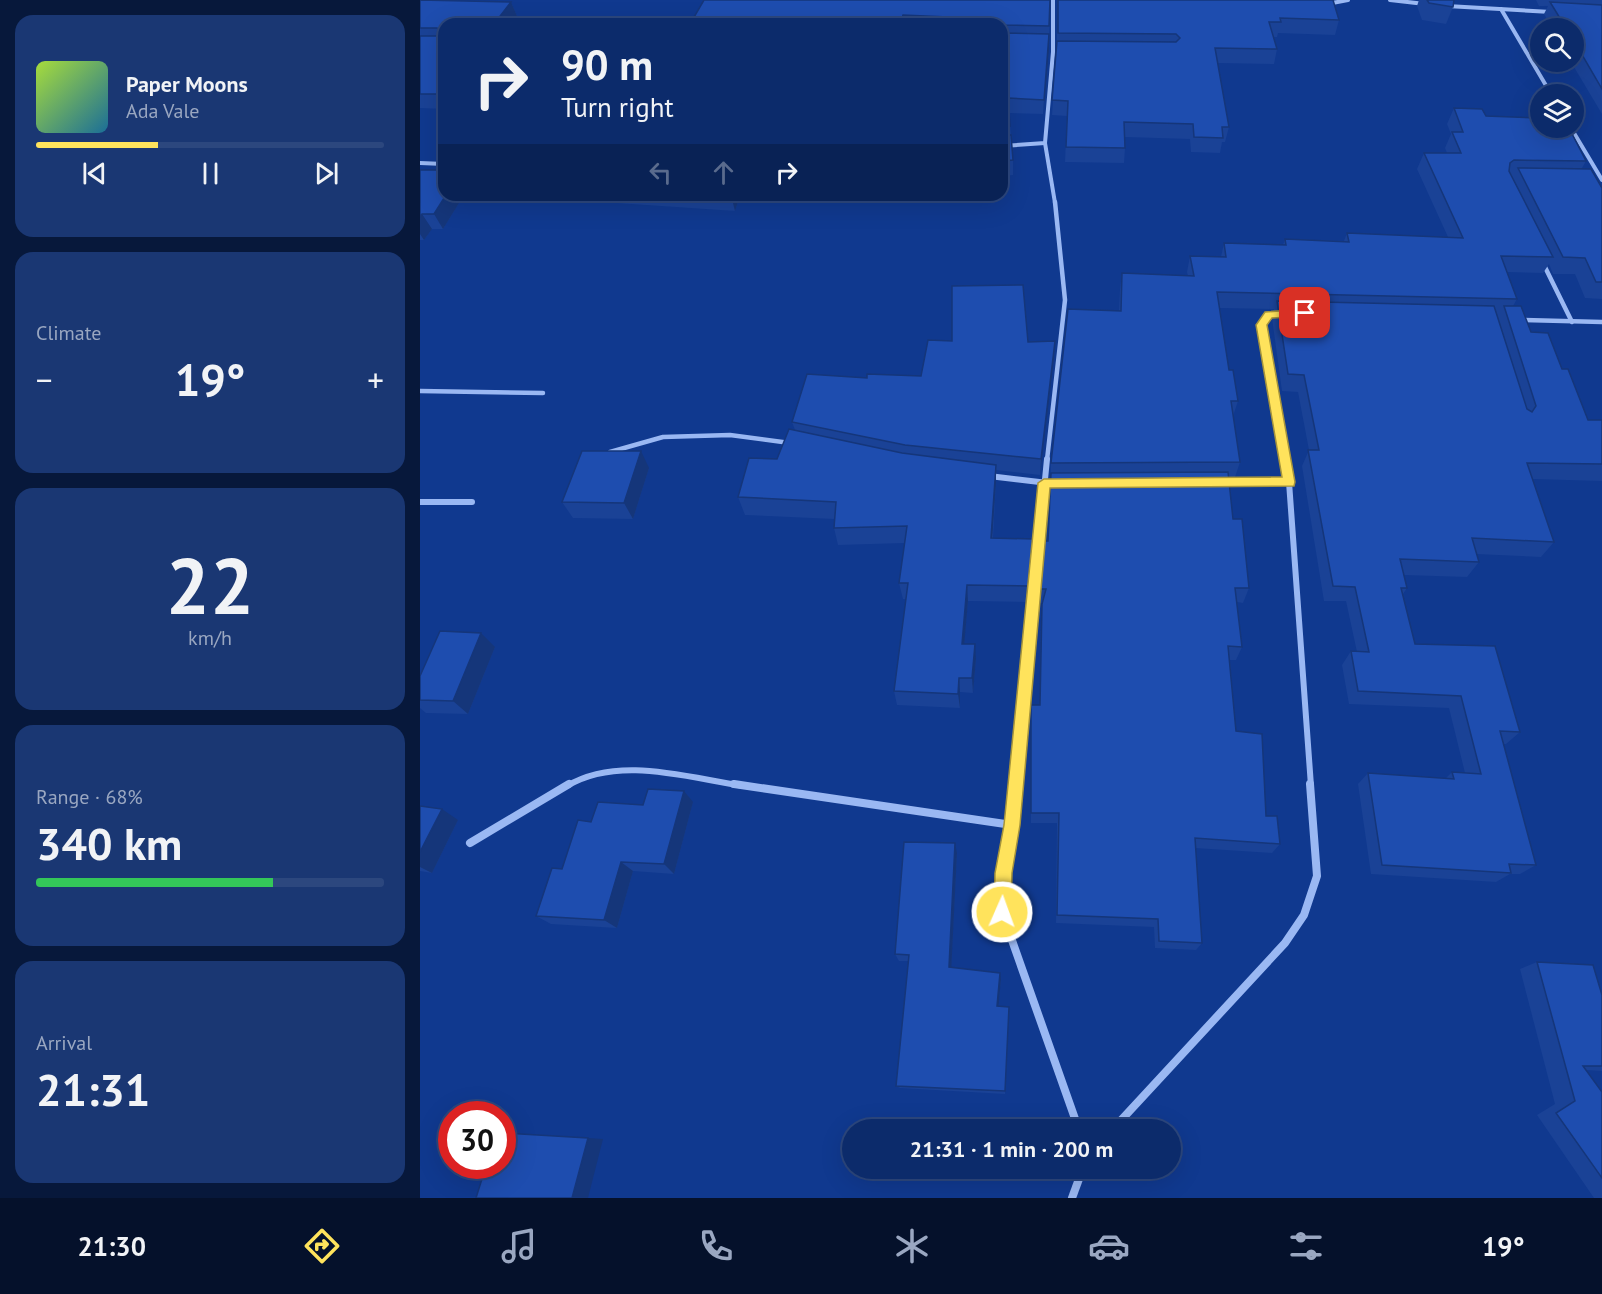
<!DOCTYPE html>
<meta charset="utf-8">
<style>
body{margin:0;font-family:"PT Sans",sans-serif;background:#1a3773;color:#f1f3f6;height:100vh;display:flex;flex-direction:column;font-size:22px;white-space:nowrap}
*{box-sizing:border-box;margin:0}
p{font-size:20px;color:#9aa7c1}
.icon{flex:none;width:33px;height:33px;fill:none;stroke:currentColor;stroke-width:2;stroke-linecap:round;stroke-linejoin:round}
.map{position:relative;flex:1;overflow:hidden}
.drawer{display:flex;flex-direction:column;gap:15px;padding:15px;background:#07183b;width:420px}
.drawer>*{flex:none}
.hud{position:absolute;left:18px;top:18px;width:570px;height:183px;border-radius:18px;box-shadow:0 6px 24px #0002,0 0 0 2px #2c477e;background:#0c2b6b;color:#f1f3f6;overflow:hidden}
.fabs{position:absolute;left:1110px;top:18px;display:grid;gap:12px}
.fabs a{display:grid;place-items:center;width:54px;height:54px;border-radius:50%;background:#0c2b6b;box-shadow:0 6px 24px #0002,0 0 0 2px #2c477e;font-size:30px}
.speed{position:absolute;left:18px;top:1101px;display:flex;gap:12px;font-size:30px;font-weight:700;text-align:center}
.speed>*{display:grid;place-content:center;width:78px;height:78px;border-radius:50%;background:#0c2b6b;box-shadow:0 6px 24px #0002,0 0 0 2px #2c477e;line-height:1}
.speed .limit{border:9px solid #d22;background:#fff;color:#111}
.pin{position:absolute;display:grid;place-items:center;width:51px;height:51px;color:#fff;margin:-26px;border-radius:12px;box-shadow:0 3px 9px #0006}
.me{position:absolute;width:66px;margin:-33px;rotate:2deg;stroke-linejoin:round;filter:drop-shadow(0 0 4px #0008)}
.turn{display:flex;align-items:center;gap:21px;height:126px;padding:0 24px;font-size:27px}
.turn .icon{width:78px;height:78px;stroke-width:2.5}
.turn b{display:block;font-size:42px;line-height:51px}
.lanes{display:flex;align-items:center;height:57px;padding:0 24px;background:#0003;justify-content:center;gap:30px;direction:ltr}
.lanes .off{opacity:.35}
.big{font-size:45px;font-weight:700;line-height:1.1}
.drawer .card{flex:1;display:flex;flex-direction:column;justify-content:center;gap:9px;min-width:0;padding:0 21px;border-radius:18px;background:#1a3773}
.drawer .dial{align-items:center;gap:0}
.dial b{font-size:78px;line-height:1}
.song{display:flex;align-items:center;gap:18px}
.cover{width:72px;height:72px;border-radius:9px;background:linear-gradient(135deg,hsl(80 70% 55%),hsl(200 70% 35%))}
.played{height:6px;border-radius:3px;background:linear-gradient(90deg,#ffe35c 35%,#2c477e 35%)}
.keys{display:flex;justify-content:space-around;direction:ltr}
.heat{display:flex;justify-content:space-between;align-items:center;font-size:33px;direction:ltr}
.charge{height:9px;border-radius:4px;background:linear-gradient(90deg,#34c759 68%,#2c477e 0)}
.trip{position:absolute;left:422px;top:1119px;width:339px;height:60px;border-radius:30px;background:#0c2b6b;box-shadow:0 6px 24px #0002,0 0 0 2px #2c477e;font-weight:700;line-height:60px;text-align:center}
.dock{display:flex;height:96px;justify-content:space-around;align-items:center;background:#05112b;color:#9aa7c1}
.dock .icon{width:42px;height:42px}
.dock .active{color:#ffe35c}
.dock b{font-size:27px;color:#f1f3f6}
main{display:flex;flex:1;min-height:0}
.map>svg:first-child{display:block}
.lines{fill:none;stroke-linecap:round;stroke-linejoin:round}
.street-far3{stroke:#9ab8f3;stroke-width:4}
.street-far2{stroke:#9ab8f3;stroke-width:4.5}
.street-far1{stroke:#9ab8f3;stroke-width:6}
.street{stroke:#9ab8f3;stroke-width:8}
.wall{fill:#1a4296}
.shaded-wall{fill:#15367a}
.building{fill:#1e4daf;stroke:#15367a;stroke-width:1.5}
.route{fill:#ffe35c;stroke:#a6943c;stroke-width:1.5}
</style>
<main>
<section class="drawer">
<div class="card">
<div class="song"><i class="cover"></i><div><b>Paper Moons</b><p>Ada Vale</p></div></div>
<div class="played"></div>
<div class="keys"><svg class="icon" aria-label="previous" viewBox="0 0 24 24"><path d="M18 5L8 12l10 7zM5 5v14"/></svg><svg class="icon" aria-label="pause" viewBox="0 0 24 24"><path d="M8 5v14M16 5v14"/></svg><svg class="icon" aria-label="next" viewBox="0 0 24 24"><path d="M6 5l10 7-10 7zM19 5v14"/></svg></div>
</div>
<div class="card"><p>Climate</p>
<div class="heat"><a>−</a><b class="big">19°</b><a>+</a></div>
</div>
<div class="card dial"><b>22</b><p>km/h</p></div>
<div class="card"><p>Range · 68%</p><b class="big">340 km</b><div class="charge"></div></div>
<div class="card"><p>Arrival</p><b class="big">21:31</b></div>
</section>
<div class="map">
<svg width="1182" height="1198" viewBox="0 0 1182 1198">
<rect width="100%" height="100%" fill="#10398f"/>
<g class="lines">
<g class="street-far3">
<path d="M970 0 1005 4"/>
<path d="M907 4 928 0"/>
<path d="M1027 6 1131 12"/>
<path d="M1081 9 1131 94"/>
<path d="M1151 128 1182 180"/>
<path d="M625 143 635 203"/>
<path d="M582 146 625 143 633 52V0"/>
<path d="M0 163 24 164"/>
</g>
<g class="street-far2">
<path d="M1123 263 1152 322"/>
<path d="M861 312 849 314 842 325 865 460"/>
<path d="M1099 320 1182 322"/>
<path d="M0 391 123 393"/>
<path d="M190 452 243 437 310 435 370 443"/>
<path d="M627 460 645 300 635 202"/>
</g>
<g class="street-far1">
<path d="M865 459 869 482 891 786"/>
<path d="M569 476 628 483"/>
<path d="M803 483 869 482"/>
<path d="M0 502H52"/>
<path d="M147 786C199 755 268 778 324 786"/>
<path d="M595 786 627 459"/>
</g>
<g class="street">
<path d="M314 784 592 825"/>
<path d="M596 784 584 873 582 912 659 1130"/>
<path d="M50 843 149 784"/>
<path d="M692 1130 865 943 884 915 897 876 890 784"/>
<path d="M652 1198 663 1168"/>
</g>
</g>
<g class="wall">
<path d="M0 0 91 2 97 16 92 24H24V109L0 108Z"/>
<path d="M630 0 629 49 623 114 589 113 593 160V175L582 176V24H270Z"/>
<path d="M637 0 919 20 915 35 858 33 857 37H854L857 49 854 64 798 63 809 127 805 142H802L800 153 771 152 770 139 705 137V148L704 163 645 162 647 116 632 115 637 44Z"/>
<path d="M999 0H1034L1033 7 1026 24 1002 20 997 6Z"/>
<path d="M1116 0H1182V114L1151 62H1154V28H1132L1124 14 1128 6H1119Z"/>
<path d="M1034 108 1066 116 1166 161 1162 168 1182 188V299L1165 298 1155 274H1133L1129 264 1123 273 1087 272 1097 299 1093 306 1111 332 1142 369 1168 420H1182V481L1113 479 1134 542 1121 557 1056 554 1059 562 1047 577 984 575 987 588 983 594 995 644 1100 732 1086 744H1083L1116 865 1100 874H1090L1076 882 951 874 938 784 948 773 1026 778 1032 772 1045 773 1029 708 929 704 922 665 931 651 937 652 926 601H904L882 466 889 450 878 392 862 391 852 318 854 309 800 308 809 370 818 401 813 416 820 462 815 477H809L813 519 829 588 823 603 817 602 822 647 816 660H810L816 731 846 816 860 844 852 853 775 848 782 943 776 950 735 948 734 927 636 923 637 823H611V705H620L621 618 622 603H618L619 589 628 541 631 463 699 311 700 289 702 273 768 276 767 272 770 256 801 257 804 243 863 245 865 239 924 241 927 233 1028 237 997 169 1004 153H1027L1025 148 1031 134 1027 124Z"/>
<path d="M0 170 24 195H44L23 229H12L4 240H0Z"/>
<path d="M179 195H500L463 197 319 199 315 211 182 202Z"/>
<path d="M532 341H635L634 358 620 475 576 470V482L573 538 612 556 608 602 548 601 544 644 556 659 553 693 540 692V708L477 705 474 691 486 599H483L479 583 485 543 418 545 414 528V519L325 515 318 497 357 459 375 430 372 422 447 378 501 376Z"/>
<path d="M229 468 213 519 153 518 142 502Z"/>
<path d="M75 647 48 714 6 713 0 708V676Z"/>
<path d="M273 802 254 874 213 871 197 928 131 924 116 916 142 869 171 822 223 805Z"/>
<path d="M0 806 38 820 12 873 0 871Z"/>
<path d="M537 853 531 968 581 979 578 1006 589 1007 585 1094 480 1088 476 1086 488 961H479L475 954Z"/>
<path d="M1117 962 1182 995V1071L1166 1070 1182 1092V1198H1174L1117 1115 1135 1104 1100 969Z"/>
</g>
<g class="shaded-wall">
<path d="M91 2 97 16 92 24H74Z"/>
<path d="M629 34V49L623 114 624 100Z"/>
<path d="M26 195H44L23 229 14 214Z"/>
<path d="M311 195H318L319 199 315 211Z"/>
<path d="M2 214 12 229 4 240 0 234V217Z"/>
<path d="M635 341 634 358 620 475 621 459Z"/>
<path d="M221 451 229 468 213 519 204 503Z"/>
<path d="M576 465V482L571 554V538Z"/>
<path d="M613 539 612 556 608 602V586Z"/>
<path d="M547 585 548 601 543 659 542 644Z"/>
<path d="M61 633 75 647 48 714 33 701Z"/>
<path d="M555 644 556 659 553 693 552 678Z"/>
<path d="M539 678 540 692V708L538 694Z"/>
<path d="M264 791 273 802 254 874 244 864Z"/>
<path d="M22 809 38 820 12 873 0 867V852Z"/>
<path d="M535 843 537 853 531 974 529 967Z"/>
<path d="M201 862 213 871 197 928 184 920Z"/>
<path d="M580 973 581 979 578 1012 577 1006Z"/>
<path d="M168 1138 183 1139 168 1198H152Z"/>
</g>
<g class="building">
<path d="M0 0 91 2 74 24H24V94H0V36H17L21 32 17 28H0Z"/>
<path d="M284 0H630L629 26 582 25V24H549L550 18 483 15 480 24H270Z"/>
<path d="M638 0H913L919 20 860 18 861 22H849L857 49 795 48 809 127H802L803 138 774 137 773 124 704 122 705 148 646 147 648 101 632 100 637 41 756 42 760 38 756 34 638 33Z"/>
<path d="M1007 0H1034L1033 7 1009 3Z"/>
<path d="M1130 2 1182 5V89L1154 41V28H1146Z"/>
<path d="M582 33 629 34 624 100 588 98 590 126 582 127Z"/>
<path d="M1034 108 1062 109 1066 116 1120 118V128H1149L1166 161 1094 160 1090 163 1089 171 1133 257 1081 256 1097 299 797 292 809 370H813L818 401H811L820 462 631 463 648 309 701 311 702 273 774 276 770 256 806 257 804 243 866 245 865 239 929 242 927 233 1043 238 1004 153H1041L1032 132H1043Z"/>
<path d="M582 135H591L593 160 582 161Z"/>
<path d="M1098 168 1171 169 1182 188V282H1176L1165 258 1143 257Z"/>
<path d="M0 170H24V173L22 176H24V195H26L14 214H2L0 217Z"/>
<path d="M603 285 608 342 635 341 621 459 485 445 372 422 387 374 447 378V374L501 376 508 340 532 341V286Z"/>
<path d="M857 301 1074 306 1107 409 1112 412 1116 406 1084 306H1101L1111 332 1128 333 1142 369H1148L1168 420H1182V464L1107 463 1134 542 1052 538 1059 562 980 559 987 588H981L995 644 1075 646 1100 732 1080 731 1116 865 1089 864 1091 873 962 865 948 773 1034 779 1032 772 1061 774 1041 696 938 691 931 651 949 652 935 587 913 586 888 450H899L884 375 868 374Z"/>
<path d="M369 429 482 453 576 465 571 538 613 539 608 586 547 585 542 644H555L552 678H539L538 694 474 691 488 583H479L487 526 414 528 416 502 318 497 329 458 357 459Z"/>
<path d="M162 451H221L204 503 142 502Z"/>
<path d="M808 472 813 519H822L829 588H815L822 647 808 646 816 731 842 734 846 816H857L860 844 775 838 782 943 739 941 738 919 637 915 639 813H611V705H620L622 604 626 589H619L624 541H628L631 473Z"/>
<path d="M20 631 61 633 33 701 0 700V676Z"/>
<path d="M228 789 264 791 244 864 201 862 184 920 116 916 132 868 142 869 158 820 171 822 178 802 223 805Z"/>
<path d="M0 806 22 809 0 852Z"/>
<path d="M484 842 535 843 529 967 580 973 577 1006 589 1007 585 1091 476 1086 489 955 475 954Z"/>
<path d="M1117 962 1173 965 1182 995V1066H1163L1182 1092V1178L1136 1113 1155 1101Z"/>
<path d="M82 1133 168 1138 152 1198H56L66 1166H82Z"/>
</g>
<path class="route" d="M885 309 890 313 889 316 852 318 847 325 875 482 874 486 630 488 600 825 592 873 591 912 588 917 582 920 576 917 574 912 575 873 584 825 618 483 624 479 862 477 836 325 845 312Z"/>
</svg>
<div class="fabs">
<a><svg class="icon" aria-label="search" viewBox="0 0 24 24"><circle cx="10" cy="10" r="6"/><path d="M15 15l6 6"/></svg></a>
<a><svg class="icon" aria-label="layers" viewBox="0 0 24 24"><path d="M12 4l9 5-9 5-9-5zM3 14l9 5 9-5"/></svg></a>
</div>
<div class="speed"><div class="limit">30</div></div>
<div class="pin" style="left:885px;top:313px;background:#d93025"><svg class="icon" aria-label="arrive" viewBox="0 0 24 24"><path d="M6 21V4h12l-3 4 3 4H6"/></svg></div>
<svg class="me" style="left:582px;top:912px" viewBox="-20 -20 40 40"><circle r="17" fill="#ffe35c" stroke="#fff" stroke-width="3"/><path d="M0-11L8 9 0 5-8 9z" fill="#fff"/></svg>
<div class="trip">21:31 · 1 min · 200 m</div>
<div class="hud">
<div class="turn"><svg class="icon" aria-label="right" viewBox="0 0 24 24"><path d="M7 20v-9h11M14 6l5 5-5 5"/></svg><div><b>90 m</b>Turn right</div></div>
<div class="lanes"><svg class="icon off" aria-label="left" viewBox="0 0 24 24"><path d="M17 20v-9H6M10 6l-5 5 5 5"/></svg><svg class="icon off" aria-label="ahead" viewBox="0 0 24 24"><path d="M12 20V5M6 11l6-6 6 6"/></svg><svg class="icon" aria-label="right" viewBox="0 0 24 24"><path d="M7 20v-9h11M14 6l5 5-5 5"/></svg></div>
</div>
</div>
</main>
<nav class="dock">
<b>21:30</b>
<svg class="icon active" aria-label="directions" viewBox="0 0 24 24"><path d="M12 3l9 9-9 9-9-9zM9 14v-3h6M13 9l2 2-2 2"/></svg>
<svg class="icon" aria-label="music" viewBox="0 0 24 24"><path d="M9 18V5l10-2v13"/><circle cx="6" cy="18" r="3"/><circle cx="16" cy="16" r="3"/></svg>
<svg class="icon" aria-label="phone" viewBox="0 0 24 24"><path d="M5 4h4l2 5-3 2q2 4 5 5l2-3 5 2v4C11 20 4 13 5 4z"/></svg>
<svg class="icon" aria-label="climate" viewBox="0 0 24 24"><path d="M12 3v18M4 7l16 10M4 17L20 7"/></svg>
<svg class="icon" aria-label="car" viewBox="0 0 24 24"><path d="M5 17H2v-5l4-1 3-4h7l3 4 3 1v5h-3M9 17h6M6 11h13"/><circle cx="7" cy="17" r="2"/><circle cx="17" cy="17" r="2"/></svg>
<svg class="icon" aria-label="filters" viewBox="0 0 24 24"><path d="M4 7h16M4 17h16"/><circle cx="9" cy="7" r="2"/><circle cx="15" cy="17" r="2"/></svg>
<b>19°</b>
</nav>
